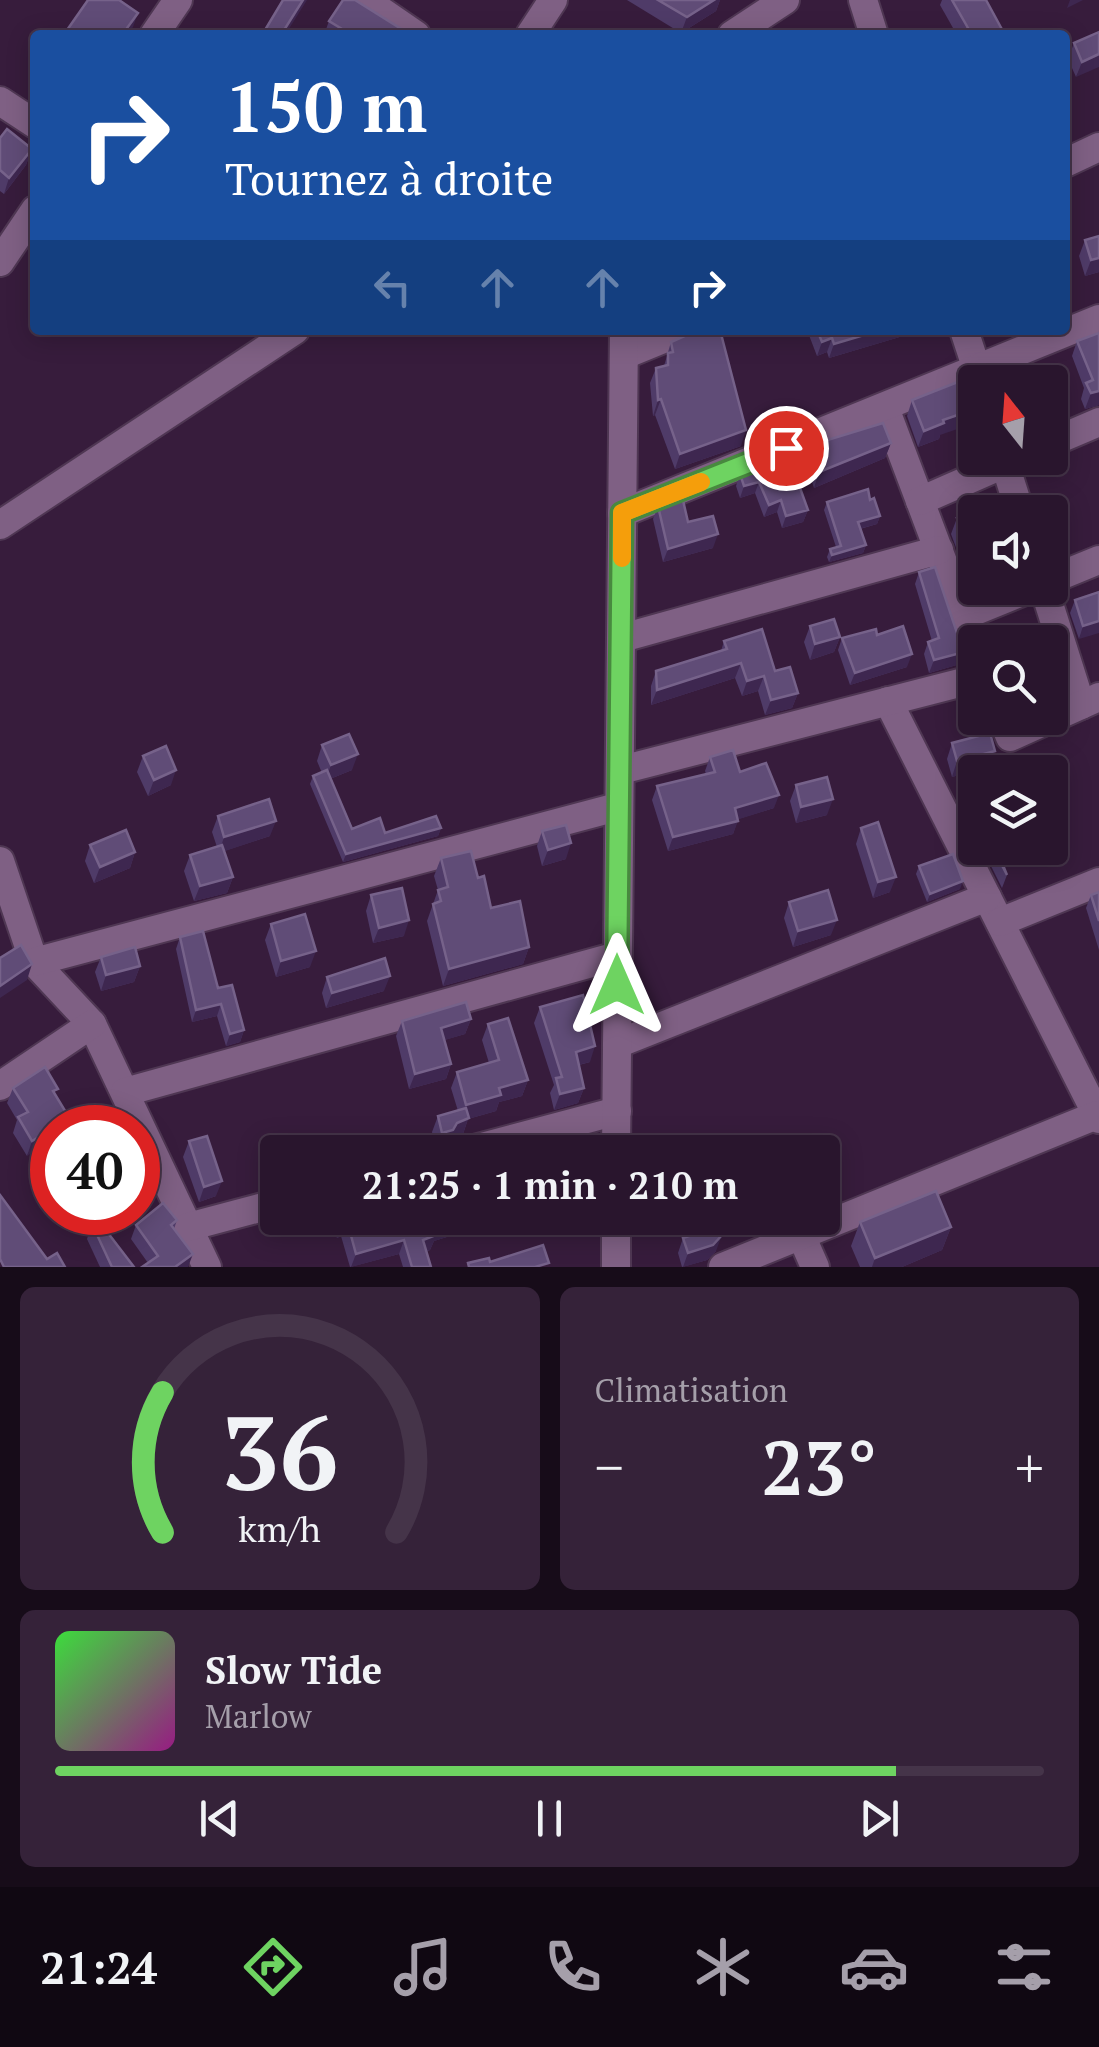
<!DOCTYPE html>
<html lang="fr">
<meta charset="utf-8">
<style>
body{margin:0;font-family:"PT Serif",serif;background:#352239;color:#f1f3f6;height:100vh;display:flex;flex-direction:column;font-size:38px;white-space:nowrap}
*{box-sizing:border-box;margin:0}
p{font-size:32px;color:#a59faa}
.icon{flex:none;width:55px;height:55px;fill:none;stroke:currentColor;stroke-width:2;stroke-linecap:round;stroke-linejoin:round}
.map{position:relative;height:1267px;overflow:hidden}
.sheet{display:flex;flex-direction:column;gap:20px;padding:20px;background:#170c19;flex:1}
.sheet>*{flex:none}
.guide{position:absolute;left:30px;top:30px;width:1040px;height:305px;border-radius:10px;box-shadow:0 5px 25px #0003,0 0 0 2px #453449;background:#1a4fa0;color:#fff;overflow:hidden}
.needle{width:65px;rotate:343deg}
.buttons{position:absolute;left:958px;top:365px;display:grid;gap:20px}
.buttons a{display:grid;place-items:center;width:110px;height:110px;border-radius:10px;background:#29152d;box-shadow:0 5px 25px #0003,0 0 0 2px #453449;font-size:50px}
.speed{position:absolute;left:30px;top:1105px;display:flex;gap:20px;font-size:50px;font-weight:700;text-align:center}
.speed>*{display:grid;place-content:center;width:130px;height:130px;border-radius:50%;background:#29152d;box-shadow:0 5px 25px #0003,0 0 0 2px #453449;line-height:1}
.speed .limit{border:15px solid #d22;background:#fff;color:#111}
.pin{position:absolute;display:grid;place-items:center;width:85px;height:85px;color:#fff;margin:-42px;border:5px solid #fff;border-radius:50%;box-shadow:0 2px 10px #0007}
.me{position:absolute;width:110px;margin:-55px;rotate:0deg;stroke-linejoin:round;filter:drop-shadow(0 0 8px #0008)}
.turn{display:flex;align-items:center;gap:35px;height:210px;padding:0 30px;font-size:45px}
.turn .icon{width:130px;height:130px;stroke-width:2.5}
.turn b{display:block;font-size:70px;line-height:85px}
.lanes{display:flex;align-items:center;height:95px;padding:0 30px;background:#0003;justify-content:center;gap:50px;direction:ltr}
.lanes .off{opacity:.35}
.big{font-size:75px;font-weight:800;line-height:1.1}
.sheet .card{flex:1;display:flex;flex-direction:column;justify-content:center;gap:15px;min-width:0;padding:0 35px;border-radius:15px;background:#352239}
.sheet .dial{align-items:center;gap:0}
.dial svg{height:260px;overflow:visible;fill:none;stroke:#453449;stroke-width:7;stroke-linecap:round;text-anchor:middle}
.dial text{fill:#f1f3f6;stroke:none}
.song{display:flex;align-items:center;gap:30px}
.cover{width:120px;height:120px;border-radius:15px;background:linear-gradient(135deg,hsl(120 70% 55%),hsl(310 70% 35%))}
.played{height:10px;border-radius:5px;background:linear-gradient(90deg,#6ed361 85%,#453449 85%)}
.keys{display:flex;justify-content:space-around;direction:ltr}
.heat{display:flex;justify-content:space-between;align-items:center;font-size:55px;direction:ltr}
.sheet .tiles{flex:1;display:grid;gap:20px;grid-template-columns:1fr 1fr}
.card:last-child{grid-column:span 2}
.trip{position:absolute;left:260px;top:1135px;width:580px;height:100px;border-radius:10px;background:#29152d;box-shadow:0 5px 25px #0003,0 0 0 2px #453449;font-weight:800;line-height:100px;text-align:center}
.menu{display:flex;height:160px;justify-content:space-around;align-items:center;background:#100812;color:#a59faa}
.menu .icon{width:70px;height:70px}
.menu .on{color:#6ed361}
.menu b{font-size:45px;color:#f1f3f6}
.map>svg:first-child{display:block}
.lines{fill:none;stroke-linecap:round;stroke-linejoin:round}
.minor-casing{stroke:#4f3753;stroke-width:32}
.minor{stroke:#7f6084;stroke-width:28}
.wall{fill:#4f3b68}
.shaded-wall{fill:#3e2750}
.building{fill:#604c77;stroke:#76628a;stroke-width:2.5}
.route-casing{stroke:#48893f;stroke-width:25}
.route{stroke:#6ed361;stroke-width:18}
.slow{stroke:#f59e0b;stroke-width:18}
</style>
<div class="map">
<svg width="1099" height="1267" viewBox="0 0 1099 1267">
<rect width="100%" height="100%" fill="#371c3c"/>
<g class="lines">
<defs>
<g id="minor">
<path d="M365 0 416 35"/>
<path d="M863 0 874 35"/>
<path d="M154 35 178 0"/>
<path d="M530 35 553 0"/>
<path d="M732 35 785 0"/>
<path d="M0 101 35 124"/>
<path d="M1065 163 1099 147"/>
<path d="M0 262 35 210"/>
<path d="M964 330 981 382"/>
<path d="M624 355 685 330"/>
<path d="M885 408 975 647"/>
<path d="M1050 443 1099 422"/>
<path d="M1003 458 1020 512"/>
<path d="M920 501 1018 458"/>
<path d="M622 513 1099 319"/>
<path d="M0 525 295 330"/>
<path d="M1050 580 1099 560"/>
<path d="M1044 588 1081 705"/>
<path d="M963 616 1032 588"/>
<path d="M622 638 939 550"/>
<path d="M888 701 1099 1119"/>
<path d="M1002 718 1010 737 1099 697"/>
<path d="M621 770 975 679"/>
<path d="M0 861 34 962 92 1024 207 1267"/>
<path d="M1000 922 1099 882"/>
<path d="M34 962 617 807"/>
<path d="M617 1044 987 897"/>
<path d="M0 1086 92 1024"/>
<path d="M125 1092 617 956"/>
<path d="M463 1152 617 1111"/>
<path d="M616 1152 624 330"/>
<path d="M188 1227 278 1203"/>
<path d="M801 1235 815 1267"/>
<path d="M616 1267V1218"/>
<path d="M723 1267 1097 1115"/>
</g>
</defs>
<use href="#minor" class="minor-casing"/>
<use href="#minor" class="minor"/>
</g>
<g class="wall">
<path d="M627 0H720L716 11 681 33Z"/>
<path d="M942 0H986L1005 35H957L940 5Z"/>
<path d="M329 21 405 35H324Z"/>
<path d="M1099 32 1076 77 1068 59 1074 43Z"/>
<path d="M0 138 32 149 26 165 4 194 0 191Z"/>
<path d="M1085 240 1099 272 1085 276 1079 256Z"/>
<path d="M807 330H906L903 336 829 358 827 352 817 356Z"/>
<path d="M1099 333V405L1085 409 1081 399 1084 388 1072 356 1077 341Z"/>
<path d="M671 342 741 446 675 469 655 415 653 416 650 383 656 368 664 366Z"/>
<path d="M912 400 940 435 939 439 918 447 907 416Z"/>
<path d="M891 443 885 458 814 488 805 460 811 445Z"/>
<path d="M764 472 780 478 808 510 803 522 782 528 777 512 764 517 755 493 740 498 736 486 740 474Z"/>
<path d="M870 500 880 516 877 524 860 529 866 545 863 553 829 562 827 557 830 549 836 547 824 510 827 502Z"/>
<path d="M658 506 688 522 713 548 663 562 653 519Z"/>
<path d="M975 512V579L969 582 951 534 957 518Z"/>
<path d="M919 572 967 662 929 673 924 654 928 642 932 641 915 584Z"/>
<path d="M1099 592 1079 639 1070 613 1075 600Z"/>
<path d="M810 626 840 637 834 652 810 660 804 642Z"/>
<path d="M877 635 907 667 850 685 838 650 842 638Z"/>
<path d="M724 641 775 671 798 693 792 708 765 715 758 691 742 696 735 678 651 705V686L656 671 721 651Z"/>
<path d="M952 743 990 766 952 777 947 759Z"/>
<path d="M322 745 352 770 330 779 352 829 385 833 441 828 438 836 343 862 310 784 313 776 322 773 317 761Z"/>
<path d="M143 756 171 785 148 796 137 772Z"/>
<path d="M710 757 740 772 774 808 738 819 733 834 668 851 652 800 657 786 706 774 705 771Z"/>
<path d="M796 785 827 815 796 823 790 801Z"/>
<path d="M967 796 975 799V835L962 809Z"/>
<path d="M218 816 270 836 224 851 233 877 227 893 194 901 184 871 190 855 217 847 212 832Z"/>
<path d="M861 828 890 892 873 898 856 844Z"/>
<path d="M542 831 566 859 542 866 537 846Z"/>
<path d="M90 845 135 852 130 868 94 883 85 861Z"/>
<path d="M982 848H996L1007 875 1002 888Z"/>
<path d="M441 858 478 878 491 908 529 947 523 964 443 986 427 921 438 890 434 876Z"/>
<path d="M919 866 960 889 927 902 916 874Z"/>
<path d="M1099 892V950L1086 908 1091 895Z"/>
<path d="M371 895 404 936 373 943 366 911Z"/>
<path d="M789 902 831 935 793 947 784 918Z"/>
<path d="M271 924 310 967 276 977 265 940Z"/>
<path d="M180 937 218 988 244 1030 240 1042 226 1046 217 1016 192 1022 176 949Z"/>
<path d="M101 957 140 966 134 982 101 991 95 972Z"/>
<path d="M327 977 384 991 326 1008 322 993Z"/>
<path d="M540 1007 590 1062 579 1065 584 1088 578 1103 554 1110 550 1093 554 1085 534 1023Z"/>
<path d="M471 1019 465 1034 444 1040 451 1064 446 1079 409 1089 396 1036 402 1021Z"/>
<path d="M488 1024 528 1080 522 1096 499 1102 496 1111 468 1119 463 1134 451 1139 447 1146 436 1149 432 1132 438 1116 458 1111 451 1088 457 1072 489 1063 482 1040Z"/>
<path d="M13 1088 55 1095 27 1156 13 1133 17 1120 7 1103Z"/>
<path d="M189 1141 216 1196 199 1202 183 1157Z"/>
<path d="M330 1218H488L485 1225 434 1241 430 1250 426 1252 431 1267H403L399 1254 350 1267 341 1236 337 1238Z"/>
<path d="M177 1220 174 1229 193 1254 148 1263 131 1239 136 1225Z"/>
<path d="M860 1222 951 1227 942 1250 902 1267H860L851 1246Z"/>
<path d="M92 1224 134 1267H100L87 1239Z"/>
<path d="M683 1238 716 1251 707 1260 682 1267 678 1253Z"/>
</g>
<g class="shaded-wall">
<path d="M303 0H307L285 35H281Z"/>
<path d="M714 0H720L716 11 681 33 687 17Z"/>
<path d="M1070 0H1083L1067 8Z"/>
<path d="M138 13 133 27 127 35H122Z"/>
<path d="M1099 54V67L1076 77 1082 62Z"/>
<path d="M32 149 26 165 4 194 9 178Z"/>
<path d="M1099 258V272L1085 276 1091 260Z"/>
<path d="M881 330H906L903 336 829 358 834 344Z"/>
<path d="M832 338 827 352 817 356 822 342Z"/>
<path d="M1099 391V405L1085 409 1091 393Z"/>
<path d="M661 399 655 415 653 416 658 400Z"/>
<path d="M975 409V423L940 435 939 439 918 447 924 431 943 420Z"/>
<path d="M746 430 741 446 675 469 680 454Z"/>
<path d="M891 443 885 458 814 488 819 472Z"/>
<path d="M759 482 755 493 740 498 744 486Z"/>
<path d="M781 500 777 512 764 517 769 505Z"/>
<path d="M808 510 803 522 782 528 786 516Z"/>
<path d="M880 516 877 524 855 530 858 522Z"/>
<path d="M718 534 713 548 663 562 668 549Z"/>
<path d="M866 545 863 553 829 562 832 555Z"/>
<path d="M975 566V579L969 582Z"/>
<path d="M1099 621V633L1079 639 1083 626Z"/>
<path d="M840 637 834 652 810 660 815 644Z"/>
<path d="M972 650 967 662 929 673 934 660Z"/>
<path d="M912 654 907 667 850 685 855 673Z"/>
<path d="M741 663 735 678 651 705 657 690Z"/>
<path d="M764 676 758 691 742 696 747 681Z"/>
<path d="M798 693 792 708 765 715 771 700Z"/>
<path d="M995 751 990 766 952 777 957 761Z"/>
<path d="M358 754 352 770 325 781 331 765Z"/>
<path d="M176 770 171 785 148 796 154 780Z"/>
<path d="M779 795 774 808 730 822 735 808Z"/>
<path d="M833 799 827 815 796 823 801 807Z"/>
<path d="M276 821 270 836 219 853 224 837Z"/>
<path d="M738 821 733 834 668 851 673 837Z"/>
<path d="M441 828 438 836 343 862 346 854Z"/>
<path d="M571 843 566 859 542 866 548 850Z"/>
<path d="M135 852 130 868 94 883 100 867Z"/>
<path d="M233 877 227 893 194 901 200 886Z"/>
<path d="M896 877 890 892 873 898 878 882Z"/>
<path d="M963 881 960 889 927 902 930 894Z"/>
<path d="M409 920 404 936 373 943 379 928Z"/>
<path d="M837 920 831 935 793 947 798 931Z"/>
<path d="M529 947 523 964 443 986 449 969Z"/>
<path d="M316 951 310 967 276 977 281 961Z"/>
<path d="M32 964 27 980 0 998V986Z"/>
<path d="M140 966 134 982 101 991 106 975Z"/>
<path d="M390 976 384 991 326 1008 332 993Z"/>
<path d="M221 1004 217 1016 192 1022 196 1010Z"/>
<path d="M471 1019 465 1034 435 1043 441 1028Z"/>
<path d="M244 1030 240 1042 226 1046 230 1034Z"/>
<path d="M595 1046 590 1062 570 1067 576 1052Z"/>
<path d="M451 1064 446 1079 409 1089 415 1074Z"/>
<path d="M528 1080 522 1096 499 1102 496 1111 468 1119 463 1134 451 1139 447 1146 436 1149 442 1133 461 1121 466 1105 499 1088Z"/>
<path d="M584 1088 578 1103 554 1110 560 1094Z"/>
<path d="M70 1119 67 1128H55Z"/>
<path d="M52 1129V1141L27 1156 32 1141Z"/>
<path d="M222 1181 216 1196 199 1202 204 1187Z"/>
<path d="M468 1218H488L485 1225 434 1241 430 1250 417 1255 423 1240 434 1228Z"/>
<path d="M347 1221 341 1236 337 1238 342 1223Z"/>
<path d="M951 1227 942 1250 902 1267H872L875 1258Z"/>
<path d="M722 1235 716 1251 707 1260 683 1267 688 1253Z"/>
<path d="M404 1240 399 1254 351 1267 356 1254Z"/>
<path d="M193 1254 188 1267H175Z"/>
</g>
<g class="building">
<path d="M88 0H119L138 13 122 35H68L65 33Z"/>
<path d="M283 0H303L281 35H262Z"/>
<path d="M343 0H355L406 32 404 35H352L329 21Z"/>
<path d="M658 0H714L687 17Z"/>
<path d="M952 0H986L1005 35H965L963 31 968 28Z"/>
<path d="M1099 32V54L1082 62 1074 43Z"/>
<path d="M7 129 32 149 9 178 0 170V138Z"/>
<path d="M1099 236V258L1091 260 1085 240Z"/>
<path d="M698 330H720L746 430 680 454 661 399 658 400 656 368 668 365V353L673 352 671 342Z"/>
<path d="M817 330H881L834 344 832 338 822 342Z"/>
<path d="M1099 333V391L1091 393 1086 383 1093 380 1077 341Z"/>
<path d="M973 376 975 382V409L943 420 944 423 924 431 912 400Z"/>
<path d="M883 423 891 443 819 472 811 445Z"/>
<path d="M762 465 764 472 775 468 780 478 795 474 808 510 786 516 781 500 769 505 759 482 744 486 740 474Z"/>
<path d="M868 489 870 500 874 498 880 516 858 522 866 545 832 555 830 549 841 546 827 502Z"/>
<path d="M682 496 688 522 713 516 718 534 668 549 658 506Z"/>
<path d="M1004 500 1009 512H975V566L957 518Z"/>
<path d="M935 567 957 633 960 632 972 650 934 660 928 642 939 638 919 572Z"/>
<path d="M1099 592V621L1083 626 1075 600Z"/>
<path d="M834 619 840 637 815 644 810 626Z"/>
<path d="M903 626 912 654 855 673 842 638 876 629 877 635Z"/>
<path d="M762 629 775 671 790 667 798 693 771 700 764 676 747 681 741 663 657 690 656 671 727 649 724 641Z"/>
<path d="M990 733 995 751 957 761 952 743Z"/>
<path d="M349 734 358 754 331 765 322 745Z"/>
<path d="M166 746 176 770 154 780 143 756Z"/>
<path d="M733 750 740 772 766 763 779 795 735 808 738 821 673 837 657 786 715 772 710 757Z"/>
<path d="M327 770 352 829 380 818 385 833 436 816 441 828 346 854 313 776Z"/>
<path d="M827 777 833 799 801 807 796 785Z"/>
<path d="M973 793 975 799V811L967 796Z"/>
<path d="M269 799 276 821 224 837 218 816Z"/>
<path d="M878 822 896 877 878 882 861 828Z"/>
<path d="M566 825 571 843 548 850 542 831Z"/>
<path d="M126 830 135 852 100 867 90 845Z"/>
<path d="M222 845 233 877 200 886 190 855Z"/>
<path d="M993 848H996L1007 875Z"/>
<path d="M471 851 478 878 484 876 491 908 520 901 529 947 449 969 433 904 441 901 438 890 448 887 441 858Z"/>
<path d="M953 854 963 881 930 894 919 866Z"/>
<path d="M402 888 409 920 379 928 371 895Z"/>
<path d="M828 890 837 920 798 931 789 902Z"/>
<path d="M1099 892V921L1091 895Z"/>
<path d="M305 914 316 951 281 961 271 924Z"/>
<path d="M203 931 218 988 232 985 244 1030 230 1034 221 1004 196 1010 180 937Z"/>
<path d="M21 945 32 964 0 986V958Z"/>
<path d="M135 947 140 966 106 975 101 957Z"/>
<path d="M385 958 390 976 332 993 327 977Z"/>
<path d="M583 995 595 1046 576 1052 584 1088 560 1094 556 1078 562 1077 540 1007Z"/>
<path d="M466 1002 471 1019 441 1028 451 1064 415 1074 402 1021Z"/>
<path d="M508 1018 528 1080 499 1088 501 1095 466 1105 457 1072 499 1060 488 1024Z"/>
<path d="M45 1067 58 1089 53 1091 70 1119 52 1128V1129L32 1141 18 1117 28 1112 13 1088Z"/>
<path d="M466 1108 469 1118 457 1123 453 1130 442 1133 438 1116Z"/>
<path d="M207 1136 222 1181 204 1187 189 1141Z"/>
<path d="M936 1191 951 1227 875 1258 860 1222Z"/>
<path d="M0 1195 47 1259 57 1253 65 1267H4L0 1259Z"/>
<path d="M163 1203 177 1220 171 1225 193 1254 175 1267H142L158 1256 136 1225Z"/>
<path d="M340 1218H468L434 1228 436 1235 423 1240 431 1267H412L404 1240 356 1254 347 1221 342 1223Z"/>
<path d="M98 1220 134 1267H112L92 1224Z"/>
<path d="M719 1226 722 1235 713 1245 688 1253 683 1238Z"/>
<path d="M543 1245 549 1263 535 1267H469L468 1263 489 1258 490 1262Z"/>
</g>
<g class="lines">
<defs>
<path id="route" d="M617 985 622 513 786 448"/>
</defs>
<use href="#route" class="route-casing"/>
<use href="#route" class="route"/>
<path class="slow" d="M622 558V513L701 482"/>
</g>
</svg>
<div class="buttons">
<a><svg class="needle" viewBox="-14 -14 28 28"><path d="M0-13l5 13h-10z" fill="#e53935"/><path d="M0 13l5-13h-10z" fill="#a59faa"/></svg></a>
<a><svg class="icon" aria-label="sound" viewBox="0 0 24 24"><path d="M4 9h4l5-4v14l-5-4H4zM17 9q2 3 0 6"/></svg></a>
<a><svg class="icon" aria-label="search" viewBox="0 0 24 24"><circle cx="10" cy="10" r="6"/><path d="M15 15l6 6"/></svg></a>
<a><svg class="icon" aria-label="layers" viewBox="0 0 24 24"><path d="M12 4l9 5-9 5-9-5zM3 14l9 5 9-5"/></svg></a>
</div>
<div class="speed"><div class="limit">40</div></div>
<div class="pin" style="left:786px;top:448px;background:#d93025"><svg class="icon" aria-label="arrive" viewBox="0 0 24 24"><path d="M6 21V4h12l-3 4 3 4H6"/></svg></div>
<svg class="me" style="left:617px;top:985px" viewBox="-20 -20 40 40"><path d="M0-17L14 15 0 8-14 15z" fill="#6ed361" stroke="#fff" stroke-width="4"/></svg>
<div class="trip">21:25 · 1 min · 210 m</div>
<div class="guide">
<div class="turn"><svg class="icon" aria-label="right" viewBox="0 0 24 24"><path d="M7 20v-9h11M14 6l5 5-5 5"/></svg><div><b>150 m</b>Tournez à droite</div></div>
<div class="lanes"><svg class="icon off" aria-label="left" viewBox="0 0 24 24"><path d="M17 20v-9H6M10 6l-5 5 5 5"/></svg><svg class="icon off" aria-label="ahead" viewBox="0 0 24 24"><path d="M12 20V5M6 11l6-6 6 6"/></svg><svg class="icon off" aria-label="ahead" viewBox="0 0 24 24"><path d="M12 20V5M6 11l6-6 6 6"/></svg><svg class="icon" aria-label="right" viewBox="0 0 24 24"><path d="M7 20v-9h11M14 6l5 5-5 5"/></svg></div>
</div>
</div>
<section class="sheet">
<div class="tiles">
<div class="card dial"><svg viewBox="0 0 100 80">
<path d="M14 69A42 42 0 1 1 86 69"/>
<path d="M14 69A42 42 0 0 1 14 26" stroke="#6ed361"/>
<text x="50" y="56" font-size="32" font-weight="700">36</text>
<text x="50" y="72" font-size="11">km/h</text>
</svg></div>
<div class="card"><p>Climatisation</p>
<div class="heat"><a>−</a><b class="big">23°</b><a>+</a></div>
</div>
<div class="card">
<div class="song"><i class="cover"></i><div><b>Slow Tide</b><p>Marlow</p></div></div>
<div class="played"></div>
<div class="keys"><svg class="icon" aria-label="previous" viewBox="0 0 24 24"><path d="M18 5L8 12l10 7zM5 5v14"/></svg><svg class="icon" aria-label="pause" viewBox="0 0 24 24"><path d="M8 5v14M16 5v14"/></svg><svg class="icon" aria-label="next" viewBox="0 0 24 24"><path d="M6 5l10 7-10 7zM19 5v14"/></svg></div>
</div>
</div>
</section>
<nav class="menu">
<b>21:24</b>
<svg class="icon on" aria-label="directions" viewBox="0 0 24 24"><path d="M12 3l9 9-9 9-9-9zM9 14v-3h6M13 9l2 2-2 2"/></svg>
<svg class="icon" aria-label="music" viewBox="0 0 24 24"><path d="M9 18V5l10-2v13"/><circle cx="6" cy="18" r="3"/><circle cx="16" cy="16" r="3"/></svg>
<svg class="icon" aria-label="phone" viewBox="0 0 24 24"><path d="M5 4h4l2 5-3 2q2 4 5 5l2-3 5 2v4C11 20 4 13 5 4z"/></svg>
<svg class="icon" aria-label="climate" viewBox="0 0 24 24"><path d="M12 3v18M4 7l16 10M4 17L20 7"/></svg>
<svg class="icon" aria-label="car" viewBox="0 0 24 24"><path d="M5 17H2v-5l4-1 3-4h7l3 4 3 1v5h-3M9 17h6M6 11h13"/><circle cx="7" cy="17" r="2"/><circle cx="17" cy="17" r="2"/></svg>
<svg class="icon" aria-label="filters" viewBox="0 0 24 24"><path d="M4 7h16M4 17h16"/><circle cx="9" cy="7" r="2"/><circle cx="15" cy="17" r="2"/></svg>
</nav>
